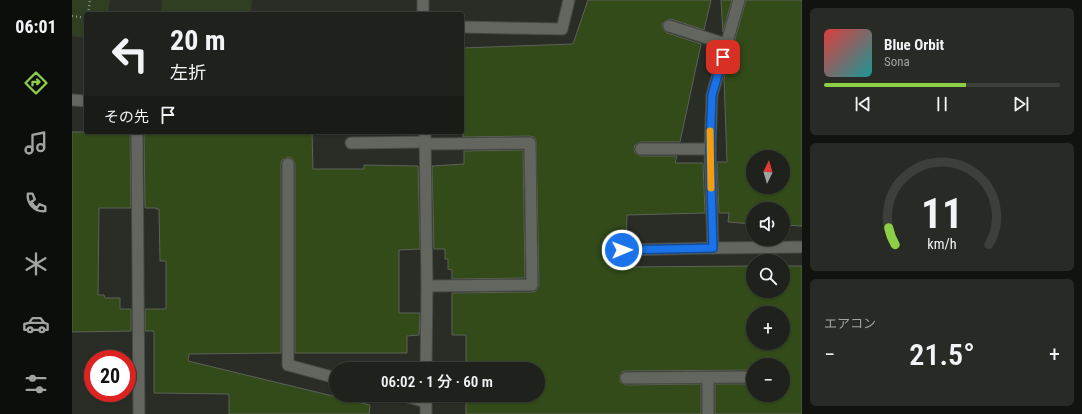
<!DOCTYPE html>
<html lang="ja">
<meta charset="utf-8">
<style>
body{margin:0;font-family:"Roboto Condensed","Noto Sans JP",sans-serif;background:#272a25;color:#f1f3f6;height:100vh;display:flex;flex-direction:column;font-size:15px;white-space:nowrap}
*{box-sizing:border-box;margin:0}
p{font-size:13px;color:#a1a4a3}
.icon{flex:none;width:22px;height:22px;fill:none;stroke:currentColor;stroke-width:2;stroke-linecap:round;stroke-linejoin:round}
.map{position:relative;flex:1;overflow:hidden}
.side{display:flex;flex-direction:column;gap:8px;padding:8px;background:#11130f;width:280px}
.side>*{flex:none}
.guide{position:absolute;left:12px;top:12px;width:380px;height:122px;border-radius:4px;box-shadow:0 1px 3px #0004,0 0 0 1px #3c3f3b;background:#1f221c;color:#f1f3f6;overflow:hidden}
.needle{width:26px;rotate:5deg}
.controls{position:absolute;left:674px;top:150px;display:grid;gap:8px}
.controls a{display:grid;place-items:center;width:44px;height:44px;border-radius:50%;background:#1f221c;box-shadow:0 1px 3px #0004,0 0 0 1px #3c3f3b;font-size:20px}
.speed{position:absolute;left:12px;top:350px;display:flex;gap:8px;font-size:20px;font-weight:700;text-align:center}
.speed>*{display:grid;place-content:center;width:52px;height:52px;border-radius:50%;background:#1f221c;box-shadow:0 1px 3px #0004,0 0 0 1px #3c3f3b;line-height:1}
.speed .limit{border:6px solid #d22;background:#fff;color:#111}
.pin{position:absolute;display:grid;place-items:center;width:34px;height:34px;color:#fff;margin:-17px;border-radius:8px;box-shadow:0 2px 6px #0006}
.me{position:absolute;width:44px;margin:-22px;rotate:89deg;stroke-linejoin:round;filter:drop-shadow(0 0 3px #0008)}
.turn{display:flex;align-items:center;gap:14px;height:84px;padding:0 20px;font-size:18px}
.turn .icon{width:52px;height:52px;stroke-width:2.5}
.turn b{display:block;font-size:28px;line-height:34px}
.then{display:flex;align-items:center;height:38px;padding:0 20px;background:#0003;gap:8px;font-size:15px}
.big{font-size:30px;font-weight:600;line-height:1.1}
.side .tile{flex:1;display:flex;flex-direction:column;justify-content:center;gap:6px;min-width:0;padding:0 14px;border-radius:6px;background:#272a25}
.side .dial{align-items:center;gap:0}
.dial svg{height:104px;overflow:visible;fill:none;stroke:#3c3f3b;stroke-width:7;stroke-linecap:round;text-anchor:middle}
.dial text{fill:#f1f3f6;stroke:none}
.song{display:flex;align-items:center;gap:12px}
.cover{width:48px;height:48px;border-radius:6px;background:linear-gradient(135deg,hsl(0 70% 55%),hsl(180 70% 35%))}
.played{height:4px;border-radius:2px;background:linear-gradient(90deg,#8cce45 60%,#3c3f3b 60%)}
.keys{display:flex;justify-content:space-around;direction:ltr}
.heat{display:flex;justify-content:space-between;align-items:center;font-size:22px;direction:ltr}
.trip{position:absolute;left:257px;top:362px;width:216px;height:40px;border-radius:20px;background:#1f221c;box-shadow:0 1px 3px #0004,0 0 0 1px #3c3f3b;font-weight:600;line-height:40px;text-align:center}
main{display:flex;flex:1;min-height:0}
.menu{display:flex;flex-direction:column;width:72px;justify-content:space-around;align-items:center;background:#0c0e0b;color:#a1a4a3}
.menu .icon{width:28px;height:28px}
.menu .selected{color:#8cce45}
.menu b{font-size:18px;color:#f1f3f6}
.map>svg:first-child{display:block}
.green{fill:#303f22}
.building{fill:#324b19;stroke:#5d625a;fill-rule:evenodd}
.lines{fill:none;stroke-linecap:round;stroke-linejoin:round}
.service-casing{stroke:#464944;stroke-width:13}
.minor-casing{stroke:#464944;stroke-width:13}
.path{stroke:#8b8f89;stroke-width:2.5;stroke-dasharray:1 3;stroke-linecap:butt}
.service{stroke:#62665e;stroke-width:11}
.minor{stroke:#62665e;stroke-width:11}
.route-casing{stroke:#114b97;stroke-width:10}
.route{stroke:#1a73e8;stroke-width:7}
.slow{stroke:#f59e0b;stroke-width:7}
</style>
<main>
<nav class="menu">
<b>06:01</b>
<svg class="icon selected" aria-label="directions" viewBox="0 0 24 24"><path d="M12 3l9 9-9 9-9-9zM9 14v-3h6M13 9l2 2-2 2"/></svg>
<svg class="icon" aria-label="music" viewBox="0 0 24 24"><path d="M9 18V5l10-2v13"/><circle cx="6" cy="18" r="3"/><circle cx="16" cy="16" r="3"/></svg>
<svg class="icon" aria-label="phone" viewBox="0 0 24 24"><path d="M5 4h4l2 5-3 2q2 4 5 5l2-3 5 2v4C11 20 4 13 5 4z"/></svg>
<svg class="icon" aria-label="climate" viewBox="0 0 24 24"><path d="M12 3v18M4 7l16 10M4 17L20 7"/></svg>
<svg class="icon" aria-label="car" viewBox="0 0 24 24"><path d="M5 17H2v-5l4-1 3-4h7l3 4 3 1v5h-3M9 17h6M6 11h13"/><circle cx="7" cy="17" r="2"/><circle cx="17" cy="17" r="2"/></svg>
<svg class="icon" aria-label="filters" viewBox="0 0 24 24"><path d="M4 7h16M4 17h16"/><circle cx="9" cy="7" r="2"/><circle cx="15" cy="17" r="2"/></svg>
</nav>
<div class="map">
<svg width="730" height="414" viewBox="0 0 730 414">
<rect width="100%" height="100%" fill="#292d26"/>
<g class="green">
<path d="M0 0H38L36 14H14V38L0 36Z"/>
<path d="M90 0H180L179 14H89Z"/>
</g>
<g class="building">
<path d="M516 0H639L632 30 599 19 593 21 590 24 592 30 595 33 629 44 608 142H569L563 145 562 149 563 153 569 156H605L603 163H631L633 213 555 215 554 243 545 244 542 251 545 256 553 257V267L681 266V291H711V266H730V414H643V384H681V395H711V365H681V370L554 371 550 372 548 375V382L554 385 629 384V414H394V395H466V369H394V335H380V293L460 292 464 291 467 285 464 140 462 137 458 136 391 137 390 48 501 44ZM681 313H711V343H681Z"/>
<path d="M649 0H660L651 32Z"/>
<path d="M674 0H730V226L711 225V209H681V224L656 222 657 213H647L645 162H655L652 78ZM681 157H711V187H681Z"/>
<path d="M0 132H58L59 208H27L26 295H32L33 298H48V309H59V331L0 332Z"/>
<path d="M72 132H240L241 169H292V165L346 166 348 249 327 250V313H348L347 335 335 336V353H223V164L220 158 216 157 210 160 209 164V353L117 354 116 361 298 405 297 414H157V394L82 393V331H73V309H94V261H88L87 209H84V208H73Z"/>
<path d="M451 150 453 278 380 279V270L376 269V259H373V249H362L360 166 392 164V151Z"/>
</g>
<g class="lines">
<defs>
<g id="service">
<path d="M667 0 640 95 638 149 641 248 730 247"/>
<path d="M597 26 654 44"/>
<path d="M390 27 490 29 497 0"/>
<path d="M0 100 14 101"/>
<path d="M65 132 67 414"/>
<path d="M279 143 354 142"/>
<path d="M569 149H638"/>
<path d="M216 164V365L264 378"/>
<path d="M549 250 641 248"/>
<path d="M554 378 681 377"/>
<path d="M329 395 354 402"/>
<path d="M636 414V378"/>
</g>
<g id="minor">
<path d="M351 0V14"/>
<path d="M353 132 355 286 354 369"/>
<path d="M354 144 458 143 460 285 355 286"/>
<path d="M354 395V414"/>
</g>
</defs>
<use href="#service" class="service-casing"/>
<use href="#minor" class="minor-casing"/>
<g class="path">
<path d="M16 14 18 0"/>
<path d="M0 16 14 18"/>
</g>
<use href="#service" class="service"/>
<use href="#minor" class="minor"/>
</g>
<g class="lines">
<defs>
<path id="route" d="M550 250 641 248 638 149 640 95 651 57"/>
</defs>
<use href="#route" class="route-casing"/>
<use href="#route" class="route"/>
<path class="slow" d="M638 131 639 188"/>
</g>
</svg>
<div class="controls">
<a><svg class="needle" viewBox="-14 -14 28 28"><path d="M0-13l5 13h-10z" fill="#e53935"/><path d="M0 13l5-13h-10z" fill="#a1a4a3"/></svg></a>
<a><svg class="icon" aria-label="sound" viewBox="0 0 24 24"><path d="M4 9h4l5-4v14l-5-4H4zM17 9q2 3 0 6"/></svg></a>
<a><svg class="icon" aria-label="search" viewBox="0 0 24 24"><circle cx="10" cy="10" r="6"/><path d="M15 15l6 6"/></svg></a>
<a>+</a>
<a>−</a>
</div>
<div class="speed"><div class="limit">20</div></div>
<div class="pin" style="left:651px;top:57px;background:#d93025"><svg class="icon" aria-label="arrive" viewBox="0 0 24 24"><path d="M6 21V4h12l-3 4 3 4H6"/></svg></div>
<svg class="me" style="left:550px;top:250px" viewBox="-20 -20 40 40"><circle r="17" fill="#1a73e8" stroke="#fff" stroke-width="3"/><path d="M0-11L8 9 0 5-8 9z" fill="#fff"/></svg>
<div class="trip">06:02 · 1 分 · 60 m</div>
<div class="guide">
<div class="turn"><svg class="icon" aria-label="left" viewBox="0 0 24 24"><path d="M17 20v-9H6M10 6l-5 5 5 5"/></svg><div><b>20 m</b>左折</div></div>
<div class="then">その先<svg class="icon" aria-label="arrive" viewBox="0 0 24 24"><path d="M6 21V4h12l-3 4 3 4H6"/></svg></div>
</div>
</div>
<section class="side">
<div class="tile">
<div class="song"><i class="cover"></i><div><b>Blue Orbit</b><p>Sona</p></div></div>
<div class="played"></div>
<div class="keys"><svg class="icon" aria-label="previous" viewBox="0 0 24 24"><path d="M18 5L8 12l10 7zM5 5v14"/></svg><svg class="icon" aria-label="pause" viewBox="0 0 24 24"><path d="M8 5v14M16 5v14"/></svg><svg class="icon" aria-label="next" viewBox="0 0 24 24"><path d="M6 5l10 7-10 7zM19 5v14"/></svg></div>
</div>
<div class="tile dial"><svg viewBox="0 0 100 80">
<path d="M14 69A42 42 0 1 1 86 69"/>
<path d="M14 69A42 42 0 0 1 9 56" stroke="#8cce45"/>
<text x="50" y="56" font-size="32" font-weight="700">11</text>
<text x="50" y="72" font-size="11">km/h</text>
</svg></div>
<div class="tile"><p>エアコン</p>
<div class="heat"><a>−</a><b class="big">21.5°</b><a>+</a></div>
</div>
</section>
</main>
